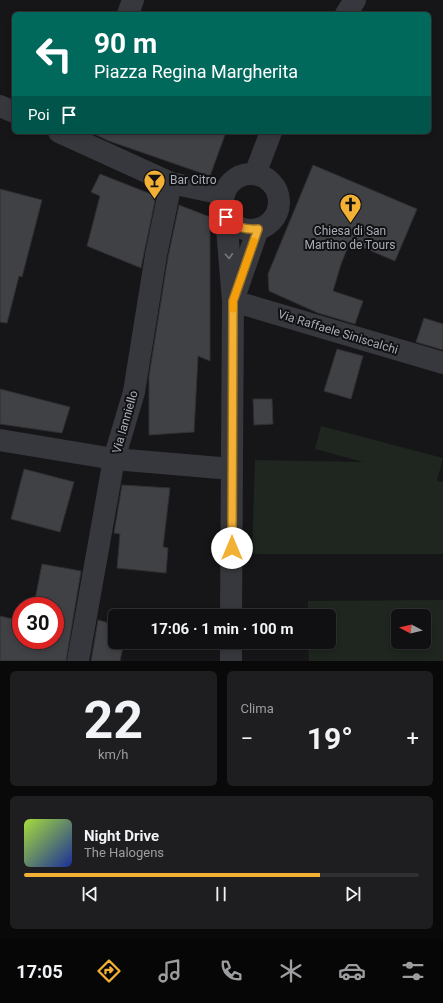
<!DOCTYPE html>
<html lang="it">
<meta charset="utf-8">
<style>
body{margin:0;font-family:Roboto,sans-serif;background:#1e1e20;color:#f1f3f6;height:100vh;display:flex;flex-direction:column;font-size:15px;white-space:nowrap}
*{box-sizing:border-box;margin:0}
p{font-size:13px;color:#9c9d9f}
.icon{flex:none;width:22px;height:22px;fill:none;stroke:currentColor;stroke-width:2;stroke-linecap:round;stroke-linejoin:round}
.map{position:relative;height:661px;overflow:hidden}
.details{display:flex;flex-direction:column;gap:10px;padding:10px;background:#09090a;flex:1}
.details>*{flex:none}
.guide{position:absolute;left:12px;top:12px;width:419px;height:122px;border-radius:6px;box-shadow:0 2px 6px #0003,0 0 0 1px #303032;background:#00695c;color:#fff;overflow:hidden}
.needle{width:26px;rotate:277deg}
.controls{position:absolute;left:391px;top:609px;display:grid;gap:8px}
.controls a{display:grid;place-items:center;width:40px;height:40px;border-radius:6px;background:#101012;box-shadow:0 2px 6px #0003,0 0 0 1px #303032;font-size:20px}
.speed{position:absolute;left:12px;top:597px;display:flex;gap:8px;font-size:20px;font-weight:700;text-align:center}
.speed>*{display:grid;place-content:center;width:52px;height:52px;border-radius:50%;background:#101012;box-shadow:0 2px 6px #0003,0 0 0 1px #303032;line-height:1}
.speed .limit{border:6px solid #d22;background:#fff;color:#111}
.pin{position:absolute;display:grid;place-items:center;width:34px;height:34px;color:#fff;margin:-17px;border-radius:8px;box-shadow:0 2px 6px #0006}
.me{position:absolute;width:44px;margin:-22px;rotate:0deg;stroke-linejoin:round;filter:drop-shadow(0 0 3px #0008)}
.turn{display:flex;align-items:center;gap:14px;height:84px;padding:0 16px;font-size:18px}
.turn .icon{width:52px;height:52px;stroke-width:2.5}
.turn b{display:block;font-size:28px;line-height:34px}
.then{display:flex;align-items:center;height:38px;padding:0 16px;background:#0003;gap:8px;font-size:15px}
.big{font-size:30px;font-weight:700;line-height:1.1}
.details .widget{flex:1;display:flex;flex-direction:column;justify-content:center;gap:6px;min-width:0;padding:0 14px;border-radius:6px;background:#1e1e20}
.details .dial{align-items:center;gap:0}
.dial b{font-size:52px;line-height:1}
.song{display:flex;align-items:center;gap:12px}
.cover{width:48px;height:48px;border-radius:6px;background:linear-gradient(135deg,hsl(80 70% 55%),hsl(230 70% 35%))}
.played{height:4px;border-radius:2px;background:linear-gradient(90deg,#f2b134 75%,#303032 75%)}
.keys{display:flex;justify-content:space-around;direction:ltr}
.heat{display:flex;justify-content:space-between;align-items:center;font-size:22px;direction:ltr}
.details .tiles{flex:1;display:grid;gap:10px;grid-template-columns:1fr 1fr}
.widget:last-child{grid-column:span 2}
.trip{position:absolute;left:108px;top:609px;width:228px;height:40px;border-radius:6px;background:#101012;box-shadow:0 2px 6px #0003,0 0 0 1px #303032;font-weight:700;line-height:40px;text-align:center}
.tab-bar{display:flex;height:64px;justify-content:space-around;align-items:center;background:#060607;color:#9c9d9f}
.tab-bar .icon{width:28px;height:28px}
.tab-bar .selected{color:#f2b134}
.tab-bar b{font-size:18px;color:#f1f3f6}
.map>svg:first-child{display:block}
.green{fill:#1e261f;fill-rule:evenodd}
.building{fill:#404145;stroke:#303034}
.lines{fill:none;stroke-linecap:round;stroke-linejoin:round}
.minor{stroke:#37383d;stroke-width:22}
.oneway{stroke:#757881}
.route-casing{stroke:#9d7322;stroke-width:10}
.route{stroke:#f2b134;stroke-width:7}
.slow{stroke:#f59e0b;stroke-width:7}
.labels{text-anchor:middle;stroke-width:4;stroke-linejoin:round;paint-order:stroke}
.poi-label{font-size:12px;fill:#a8adb8;stroke:#111113;text-anchor:start}
.street-label{font-size:12px;fill:#a8adb8;stroke:#111113}
</style>
<div class="map">
<svg width="443" height="661" viewBox="0 0 443 661">
<rect width="100%" height="100%" fill="#161618"/>
<g class="green">
<path d="M321 426 443 458 437 481 443 482V554H252L255 460 363 462 315 449Z"/>
<path d="M443 600V661H309L308 642H329V616H308V601ZM398 616H424V642H398Z"/>
</g>
<g class="building">
<path d="M92 132H226L210 176 109 141 92 133Z"/>
<path d="M313 165 417 209 395 261 350 242 341 264 333 291 363 301 355 324 318 313 269 291 268 274Z"/>
<path d="M100 174 156 196 141 268 87 246 100 196 91 192Z"/>
<path d="M0 189 42 200 22 277 19 276 7 323 0 322Z"/>
<path d="M179 205 210 217V361L198 356 194 432 149 435V376L168 257Z"/>
<path d="M424 318 443 324V350L416 342Z"/>
<path d="M337 349 363 356 351 399 324 391Z"/>
<path d="M0 389 70 407 62 433 0 424Z"/>
<path d="M253 399H272L273 424 254 425Z"/>
<path d="M24 469 74 482 60 532 11 519Z"/>
<path d="M122 485 170 488 163 547 168 548 166 573 117 568 120 534 114 533Z"/>
<path d="M42 564 81 571 66 661H0V616L21 621V640H55V606H26L27 603 34 605Z"/>
<path d="M98 620 113 624 112 633 115 634V642H124L120 661H91Z"/>
</g>
<g class="lines">
<g class="minor">
<path d="M128 14 133 0"/>
<path d="M346 14 355 0"/>
<path d="M0 106 14 112"/>
<path d="M59 132 171 183 223 194"/>
<circle cx="251" cy="202" r="28"/>
<path d="M255 174 271 132"/>
<path d="M226 217 233 301 231 616"/>
<path d="M236 292 258 229"/>
<path d="M233 301 443 363"/>
<path d="M0 440 114 459 232 469"/>
<path d="M78 661 114 459 134 392 156 255 171 183"/>
<path d="M231 661V642"/>
</g>
</g>
<defs><path id="oneway-chevron" d="M-2-3.5L2.5 0L-2 3.5" fill="none" stroke-width="1.6" stroke-linecap="round" stroke-linejoin="round"/></defs>
<use class="oneway" href="#oneway-chevron" transform="translate(229 256) rotate(86)"/>
<g class="lines">
<defs>
<path id="route" d="M226 217C235 227 244 230 258 229L233 301 232 548"/>
</defs>
<use href="#route" class="route-casing"/>
<use href="#route" class="route"/>
<path class="slow" d="M233 309V301L254 241"/>
</g>
<defs>
<symbol id="bar-pin" viewBox="-11 -11 22 30"><path d="M0 17L-7.5 6A9.5 9.5 0 1 1 7.5 6Z" fill="#f2b134" stroke="#111113"/><path d="M-6-5H6L.8 .8V4.5H3.5V6h-7V4.5H-.8V.8Z" fill="#111"/></symbol>
<symbol id="church-pin" viewBox="-11 -11 22 30"><path d="M0 17L-7.5 6A9.5 9.5 0 1 1 7.5 6Z" fill="#f2b134" stroke="#111113"/><path d="M-1.2-6h2.4v3.5h3.3v2.4h-3.3V6h-2.4V-.1h-3.3v-2.4h3.3Z" fill="#111"/></symbol>
</defs>
<g fill-rule="evenodd">
<use href="#bar-pin" x="142" y="168" width="25" height="34"/>
<use href="#church-pin" x="338" y="192" width="25" height="34"/>
</g>
<g class="labels">
<g class="poi-label">
<text x="170" y="184">Bar Citro</text>
<text x="350" y="235" text-anchor="middle">Chiesa di San<tspan x="350" dy="14">Martino de Tours</tspan></text>
</g>
<g class="street-label">
<text transform="translate(338 332) rotate(17)" y="4">Via Raffaele Siniscalchi</text>
<text transform="translate(125 422) rotate(-74)" y="4">Via Ianniello</text>
</g>
</g>
</svg>
<div class="controls">
<a><svg class="needle" viewBox="-14 -14 28 28"><path d="M0-13l5 13h-10z" fill="#e53935"/><path d="M0 13l5-13h-10z" fill="#9c9d9f"/></svg></a>
</div>
<div class="speed"><div class="limit">30</div></div>
<div class="pin" style="left:226px;top:217px;background:#d93025"><svg class="icon" aria-label="arrive" viewBox="0 0 24 24"><path d="M6 21V4h12l-3 4 3 4H6"/></svg></div>
<svg class="me" style="left:232px;top:548px" viewBox="-20 -20 40 40"><circle r="19" fill="#fff"/><path d="M0-13L10 11 0 6-10 11z" fill="#f2b134"/></svg>
<div class="trip">17:06 · 1 min · 100 m</div>
<div class="guide">
<div class="turn"><svg class="icon" aria-label="left" viewBox="0 0 24 24"><path d="M17 20v-9H6M10 6l-5 5 5 5"/></svg><div><b>90 m</b>Piazza Regina Margherita</div></div>
<div class="then">Poi<svg class="icon" aria-label="arrive" viewBox="0 0 24 24"><path d="M6 21V4h12l-3 4 3 4H6"/></svg></div>
</div>
</div>
<section class="details">
<div class="tiles">
<div class="widget dial"><b>22</b><p>km/h</p></div>
<div class="widget"><p>Clima</p>
<div class="heat"><a>−</a><b class="big">19°</b><a>+</a></div>
</div>
<div class="widget">
<div class="song"><i class="cover"></i><div><b>Night Drive</b><p>The Halogens</p></div></div>
<div class="played"></div>
<div class="keys"><svg class="icon" aria-label="previous" viewBox="0 0 24 24"><path d="M18 5L8 12l10 7zM5 5v14"/></svg><svg class="icon" aria-label="pause" viewBox="0 0 24 24"><path d="M8 5v14M16 5v14"/></svg><svg class="icon" aria-label="next" viewBox="0 0 24 24"><path d="M6 5l10 7-10 7zM19 5v14"/></svg></div>
</div>
</div>
</section>
<nav class="tab-bar">
<b>17:05</b>
<svg class="icon selected" aria-label="directions" viewBox="0 0 24 24"><path d="M12 3l9 9-9 9-9-9zM9 14v-3h6M13 9l2 2-2 2"/></svg>
<svg class="icon" aria-label="music" viewBox="0 0 24 24"><path d="M9 18V5l10-2v13"/><circle cx="6" cy="18" r="3"/><circle cx="16" cy="16" r="3"/></svg>
<svg class="icon" aria-label="phone" viewBox="0 0 24 24"><path d="M5 4h4l2 5-3 2q2 4 5 5l2-3 5 2v4C11 20 4 13 5 4z"/></svg>
<svg class="icon" aria-label="climate" viewBox="0 0 24 24"><path d="M12 3v18M4 7l16 10M4 17L20 7"/></svg>
<svg class="icon" aria-label="car" viewBox="0 0 24 24"><path d="M5 17H2v-5l4-1 3-4h7l3 4 3 1v5h-3M9 17h6M6 11h13"/><circle cx="7" cy="17" r="2"/><circle cx="17" cy="17" r="2"/></svg>
<svg class="icon" aria-label="filters" viewBox="0 0 24 24"><path d="M4 7h16M4 17h16"/><circle cx="9" cy="7" r="2"/><circle cx="15" cy="17" r="2"/></svg>
</nav>
